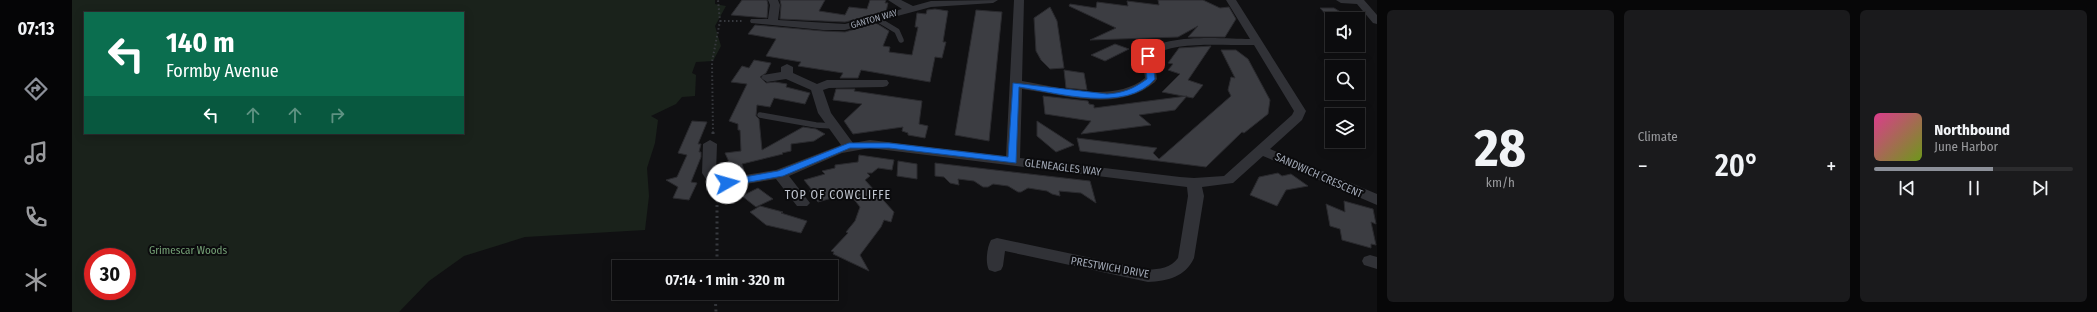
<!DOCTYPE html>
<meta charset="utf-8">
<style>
body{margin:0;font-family:"Fira Sans Condensed",sans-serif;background:#1a1a1c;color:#f1f3f6;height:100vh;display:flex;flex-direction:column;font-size:15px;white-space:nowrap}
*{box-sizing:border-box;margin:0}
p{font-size:13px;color:#9a9b9e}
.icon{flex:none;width:22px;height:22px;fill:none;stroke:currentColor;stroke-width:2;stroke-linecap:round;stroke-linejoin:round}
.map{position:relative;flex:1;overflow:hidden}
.side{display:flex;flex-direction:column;gap:10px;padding:10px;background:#070708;width:720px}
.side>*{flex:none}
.hud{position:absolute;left:12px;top:12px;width:380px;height:122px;border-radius:0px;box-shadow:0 2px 10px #0003,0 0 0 1px #2c2c2e;background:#0b6e4f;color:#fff;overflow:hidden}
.controls{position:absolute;left:1253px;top:12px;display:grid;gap:8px}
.controls a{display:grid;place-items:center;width:40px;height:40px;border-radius:0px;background:#0c0c0e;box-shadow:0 2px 10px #0003,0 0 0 1px #2c2c2e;font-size:20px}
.speed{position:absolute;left:12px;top:248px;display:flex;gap:8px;font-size:20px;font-weight:700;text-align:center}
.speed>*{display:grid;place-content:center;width:52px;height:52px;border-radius:50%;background:#0c0c0e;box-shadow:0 2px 10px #0003,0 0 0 1px #2c2c2e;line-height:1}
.speed .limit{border:6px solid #d22;background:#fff;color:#111}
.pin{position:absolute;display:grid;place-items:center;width:34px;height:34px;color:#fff;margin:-17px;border-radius:8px;box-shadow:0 2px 6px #0006}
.me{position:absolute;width:44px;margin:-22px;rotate:83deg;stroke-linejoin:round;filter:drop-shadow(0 0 3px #0008)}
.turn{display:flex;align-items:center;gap:14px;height:84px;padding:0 16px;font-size:18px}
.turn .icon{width:52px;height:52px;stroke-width:2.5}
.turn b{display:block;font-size:28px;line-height:34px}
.lanes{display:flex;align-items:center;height:38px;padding:0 16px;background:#0003;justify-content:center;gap:20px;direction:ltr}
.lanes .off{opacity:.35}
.big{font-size:30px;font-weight:600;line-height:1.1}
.side .card{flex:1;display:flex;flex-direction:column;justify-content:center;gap:6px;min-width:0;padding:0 14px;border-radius:6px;background:#1a1a1c}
.side .dial{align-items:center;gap:0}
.dial b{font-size:52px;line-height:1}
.song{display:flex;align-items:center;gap:12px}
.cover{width:48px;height:48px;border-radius:6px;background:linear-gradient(135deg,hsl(330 70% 55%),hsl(80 70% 35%))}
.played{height:4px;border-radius:2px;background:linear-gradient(90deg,#8c9099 60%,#2c2c2e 60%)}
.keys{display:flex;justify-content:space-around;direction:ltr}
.heat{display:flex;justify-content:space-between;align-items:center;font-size:22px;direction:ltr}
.side .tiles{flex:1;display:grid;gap:10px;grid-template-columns:repeat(3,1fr)}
.trip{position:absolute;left:540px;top:260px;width:226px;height:40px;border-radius:0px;background:#0c0c0e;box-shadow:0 2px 10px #0003,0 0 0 1px #2c2c2e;font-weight:600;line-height:40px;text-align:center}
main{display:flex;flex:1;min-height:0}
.dock{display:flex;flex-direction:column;width:72px;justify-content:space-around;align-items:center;background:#050506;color:#9a9b9e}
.dock .icon{width:28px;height:28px}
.dock .selected{color:#8c9099}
.dock b{font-size:18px;color:#f1f3f6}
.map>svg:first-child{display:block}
.green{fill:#1a221b;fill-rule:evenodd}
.building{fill:#3c3d42;stroke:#2a2a2e}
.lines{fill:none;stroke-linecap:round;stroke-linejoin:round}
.path-far1{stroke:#37393e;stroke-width:2;stroke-dasharray:1.5 2.5;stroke-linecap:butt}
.path{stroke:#37393e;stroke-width:3;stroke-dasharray:2 3.5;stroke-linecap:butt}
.service{stroke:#313237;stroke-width:5.5}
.minor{fill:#313237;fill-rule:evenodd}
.route{fill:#1a73e8;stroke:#114b97}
.labels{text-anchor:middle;stroke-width:4;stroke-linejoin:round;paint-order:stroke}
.far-street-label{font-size:9px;fill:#a0a7b4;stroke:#0b0b0d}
.street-label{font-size:11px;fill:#a0a7b4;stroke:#0b0b0d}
.park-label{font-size:11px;fill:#75a176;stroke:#0b0b0d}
.neighbourhood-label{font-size:12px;letter-spacing:1px;fill:#c1c6d0;stroke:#0b0b0d}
</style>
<main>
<nav class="dock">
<b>07:13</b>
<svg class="icon selected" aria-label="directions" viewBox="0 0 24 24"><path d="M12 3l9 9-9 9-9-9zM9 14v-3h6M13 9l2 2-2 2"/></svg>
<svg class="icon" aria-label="music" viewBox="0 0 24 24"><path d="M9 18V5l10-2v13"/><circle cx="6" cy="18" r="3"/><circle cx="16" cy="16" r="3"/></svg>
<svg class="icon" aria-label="phone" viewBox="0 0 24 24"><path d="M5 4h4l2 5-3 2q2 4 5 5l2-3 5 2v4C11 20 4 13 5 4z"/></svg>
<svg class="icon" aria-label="climate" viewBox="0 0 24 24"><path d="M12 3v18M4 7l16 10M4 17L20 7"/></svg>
</nav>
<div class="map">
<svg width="1305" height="312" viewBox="0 0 1305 312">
<rect width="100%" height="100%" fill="#101012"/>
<path class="green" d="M0 0H643V4L654 6 643 26 649 46 641 61 624 62 620 73 624 75 623 96 610 97 604 104 579 116 586 120 583 143 575 168 577 196 573 230 453 237 392 256 357 281 327 312H0ZM13 13H391V133H13ZM21 257H55V291H21Z"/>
<g class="building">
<path d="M670 0H695L696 5 695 18 659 15Z"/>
<path d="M708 0H753L747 11 773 15 777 7 795 9 798 0H814L813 3H816L814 12 773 22 708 19 709 5Z"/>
<path d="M1086 0H1131L1148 8 1157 7 1164 19 1153 37H1116L1126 26 1106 37 1018 40 1044 28 997 6 998 4 1024 8 1025 2 1056 6 1055 1 1087 5Z"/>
<path d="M978 7 985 21 992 68 978 69 969 60 964 51 962 18Z"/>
<path d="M1248 8H1262L1280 19H1258Z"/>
<path d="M863 9 876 11 871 42H874L870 58 863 57 858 82 789 70 786 78H768L771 73 726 66 729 62 694 56 704 39 676 34 683 25 751 31 773 32 804 23 817 31 811 46 818 47 817 52 840 55 846 27H843L845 13 854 14 855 10Z"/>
<path d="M904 10 930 12 917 141 883 135Z"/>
<path d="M1043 44 1057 49 1033 61 1019 55Z"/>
<path d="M1139 46 1116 80 1131 85 1121 98 1090 92 1108 74 1096 70 1101 64 1096 63 1107 48Z"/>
<path d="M1149 50H1164L1176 59 1198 100 1196 114 1172 133 1170 132 1134 167 1008 151 1005 138 1085 148 1081 153 1087 159 1159 96 1156 90 1159 77 1163 78Z"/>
<path d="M682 60 699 63 694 73 688 77 694 83 703 82 715 84 714 87 738 93 733 104 702 98 698 107 685 105 684 116 687 119 690 150 731 127 744 129 753 134 742 141 719 144V151L710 153 711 154 670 164 672 170 661 171 653 153 669 151 668 130H666V124L657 121 675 84 659 82 670 66 677 68Z"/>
<path d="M992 70 1012 73 1015 90 994 88Z"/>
<path d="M764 89H783L782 91 850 101 847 124 856 126 853 138 836 135V133L830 131 831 127 781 134 772 121 790 104 761 100Z"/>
<path d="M971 96 1016 101 1017 104 1022 105V108L1115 96 1103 110 1067 115 1079 125 1009 134 1019 121 973 114Z"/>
<path d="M620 121 635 122 626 144H629L627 152H629V157L619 182 625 183 617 200 601 198 606 187 594 180 605 177 615 155 606 153Z"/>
<path d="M965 121 1002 145 984 152 965 136Z"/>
<path d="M787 155 822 160 820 170 806 168 800 173H795L798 176 793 180 822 212 819 222 812 220 809 227 788 255 797 271 761 254 762 252 759 251 776 233 774 232 783 221 788 207 777 193 746 202 737 191 740 190 732 180 753 174 750 171 763 168V165L786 162Z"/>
<path d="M826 161 845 164V179L825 176Z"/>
<path d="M863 163 1018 181 1024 203 1009 193 987 191 988 196 980 194 975 191 956 188 949 192H946L936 186 921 184 916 187H911L902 181 886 179 887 185 878 183 872 177 863 176Z"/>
<path d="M1206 173 1210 176 1219 174 1236 186 1214 190 1205 206 1178 195 1187 177Z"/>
<path d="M686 188 701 199 684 207 670 196Z"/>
<path d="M1272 201 1301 209 1304 224 1299 222 1304 245 1299 244V248L1270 240 1268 229 1258 226 1254 204 1273 212Z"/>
<path d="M688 206 711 212 709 213 735 221 729 233 694 225 678 212Z"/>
</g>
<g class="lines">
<g class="path-far1">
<path d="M648 21H672"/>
<path d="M641 133 640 62 648 21 646 0"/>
</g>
<g class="path">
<path d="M641 132V136"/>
<path d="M645 194V267"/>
<path d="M643 293 644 312"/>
</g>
<g class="service">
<path d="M805 19 825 31 829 40"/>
<path d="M688 115 744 125 761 126"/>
</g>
<g class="minor">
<path d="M696 0H706L708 5 706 20 773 24 830 9 816 0H829L841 6 859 1 926 0 921 3 859 7 773 30H751L679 23 678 21 679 19H696L698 5Z"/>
<path d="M942 0H952L950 81C987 87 1041 104 1073 78L1070 56C1087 32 1151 39 1178 39L1154 0H1164L1234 111 1230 120 1198 149 1305 194V205L1191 156 1161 183 1130 187 1132 196 1122 258C1113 277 1096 281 1076 282L933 251 931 266 929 270 923 272 917 270C913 263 915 247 919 240L925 238 1076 270C1087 269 1099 268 1106 258L1116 196 1115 187 798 148 770 153 717 176 738 203 735 206H725L704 179 644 189 639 187 630 173 631 144 638 140 645 144 644 173 648 179 704 170 769 145 746 113 739 90 714 79 695 82 689 78 691 75 709 72V67L715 64 721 67V73L745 84 755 80H815L817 83 815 86 811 87 757 88 751 90 759 113 781 143 798 140 934 156ZM1182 45 1222 111 1220 115 1152 176 1122 178 1108 177 948 158 950 89C993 95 1047 113 1083 82L1085 79 1082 56C1099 40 1158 46 1182 45Z"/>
<path d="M1264 0H1292L1305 15V24L1301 23 1285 4 1269 3Z"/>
<path d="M1298 255 1305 257V269L1292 265 1290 261 1292 257Z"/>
</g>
</g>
<path class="route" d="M1073 54 1080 56 1083 79C1054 113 986 93 947 87L944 163 817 148H778L711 176 655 186 650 183 655 180 706 171 777 143H817L936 157 941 83 1035 94C1051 93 1061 89 1075 79Z"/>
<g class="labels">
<g class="far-street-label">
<text transform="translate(802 19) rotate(-16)" y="3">GANTON WAY</text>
</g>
<g class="street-label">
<text transform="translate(991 167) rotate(7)" y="4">GLENEAGLES WAY</text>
<text transform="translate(1247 175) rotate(24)" y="4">SANDWICH CRESCENT</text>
<text transform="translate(1038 267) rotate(10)" y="4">PRESTWICH DRIVE</text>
</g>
<g class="park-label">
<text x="116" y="254">Grimescar Woods</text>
</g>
<g class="neighbourhood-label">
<text x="766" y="199">TOP OF COWCLIFFE</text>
</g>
</g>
</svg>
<div class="controls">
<a><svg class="icon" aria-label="sound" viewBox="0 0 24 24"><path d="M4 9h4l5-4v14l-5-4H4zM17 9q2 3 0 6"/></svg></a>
<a><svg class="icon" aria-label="search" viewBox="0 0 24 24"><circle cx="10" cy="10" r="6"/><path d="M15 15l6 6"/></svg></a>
<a><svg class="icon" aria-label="layers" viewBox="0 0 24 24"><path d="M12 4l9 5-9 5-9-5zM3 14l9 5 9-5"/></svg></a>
</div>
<div class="speed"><div class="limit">30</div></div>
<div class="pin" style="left:1076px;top:56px;background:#d93025"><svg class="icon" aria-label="arrive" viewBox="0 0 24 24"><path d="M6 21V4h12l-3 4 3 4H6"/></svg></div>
<svg class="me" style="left:655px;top:183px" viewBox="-20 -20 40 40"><circle r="19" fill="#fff"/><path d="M0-13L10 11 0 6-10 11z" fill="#1a73e8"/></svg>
<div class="trip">07:14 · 1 min · 320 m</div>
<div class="hud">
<div class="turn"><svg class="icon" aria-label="left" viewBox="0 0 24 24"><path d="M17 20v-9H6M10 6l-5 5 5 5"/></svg><div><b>140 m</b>Formby Avenue</div></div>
<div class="lanes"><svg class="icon" aria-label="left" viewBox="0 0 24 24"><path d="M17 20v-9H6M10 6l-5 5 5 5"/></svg><svg class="icon off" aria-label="ahead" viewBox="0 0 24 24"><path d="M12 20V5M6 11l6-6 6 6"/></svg><svg class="icon off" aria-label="ahead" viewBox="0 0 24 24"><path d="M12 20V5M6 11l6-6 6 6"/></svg><svg class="icon off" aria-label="right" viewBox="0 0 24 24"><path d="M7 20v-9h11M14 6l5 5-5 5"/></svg></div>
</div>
</div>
<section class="side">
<div class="tiles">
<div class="card dial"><b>28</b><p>km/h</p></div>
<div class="card"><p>Climate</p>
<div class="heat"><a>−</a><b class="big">20°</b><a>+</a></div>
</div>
<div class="card">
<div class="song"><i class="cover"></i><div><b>Northbound</b><p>June Harbor</p></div></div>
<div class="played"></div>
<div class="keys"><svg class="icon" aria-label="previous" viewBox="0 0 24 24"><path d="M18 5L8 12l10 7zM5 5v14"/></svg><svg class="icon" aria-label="pause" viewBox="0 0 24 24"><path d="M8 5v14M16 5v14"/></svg><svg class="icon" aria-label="next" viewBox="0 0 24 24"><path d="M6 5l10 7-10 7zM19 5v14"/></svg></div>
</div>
</div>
</section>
</main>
